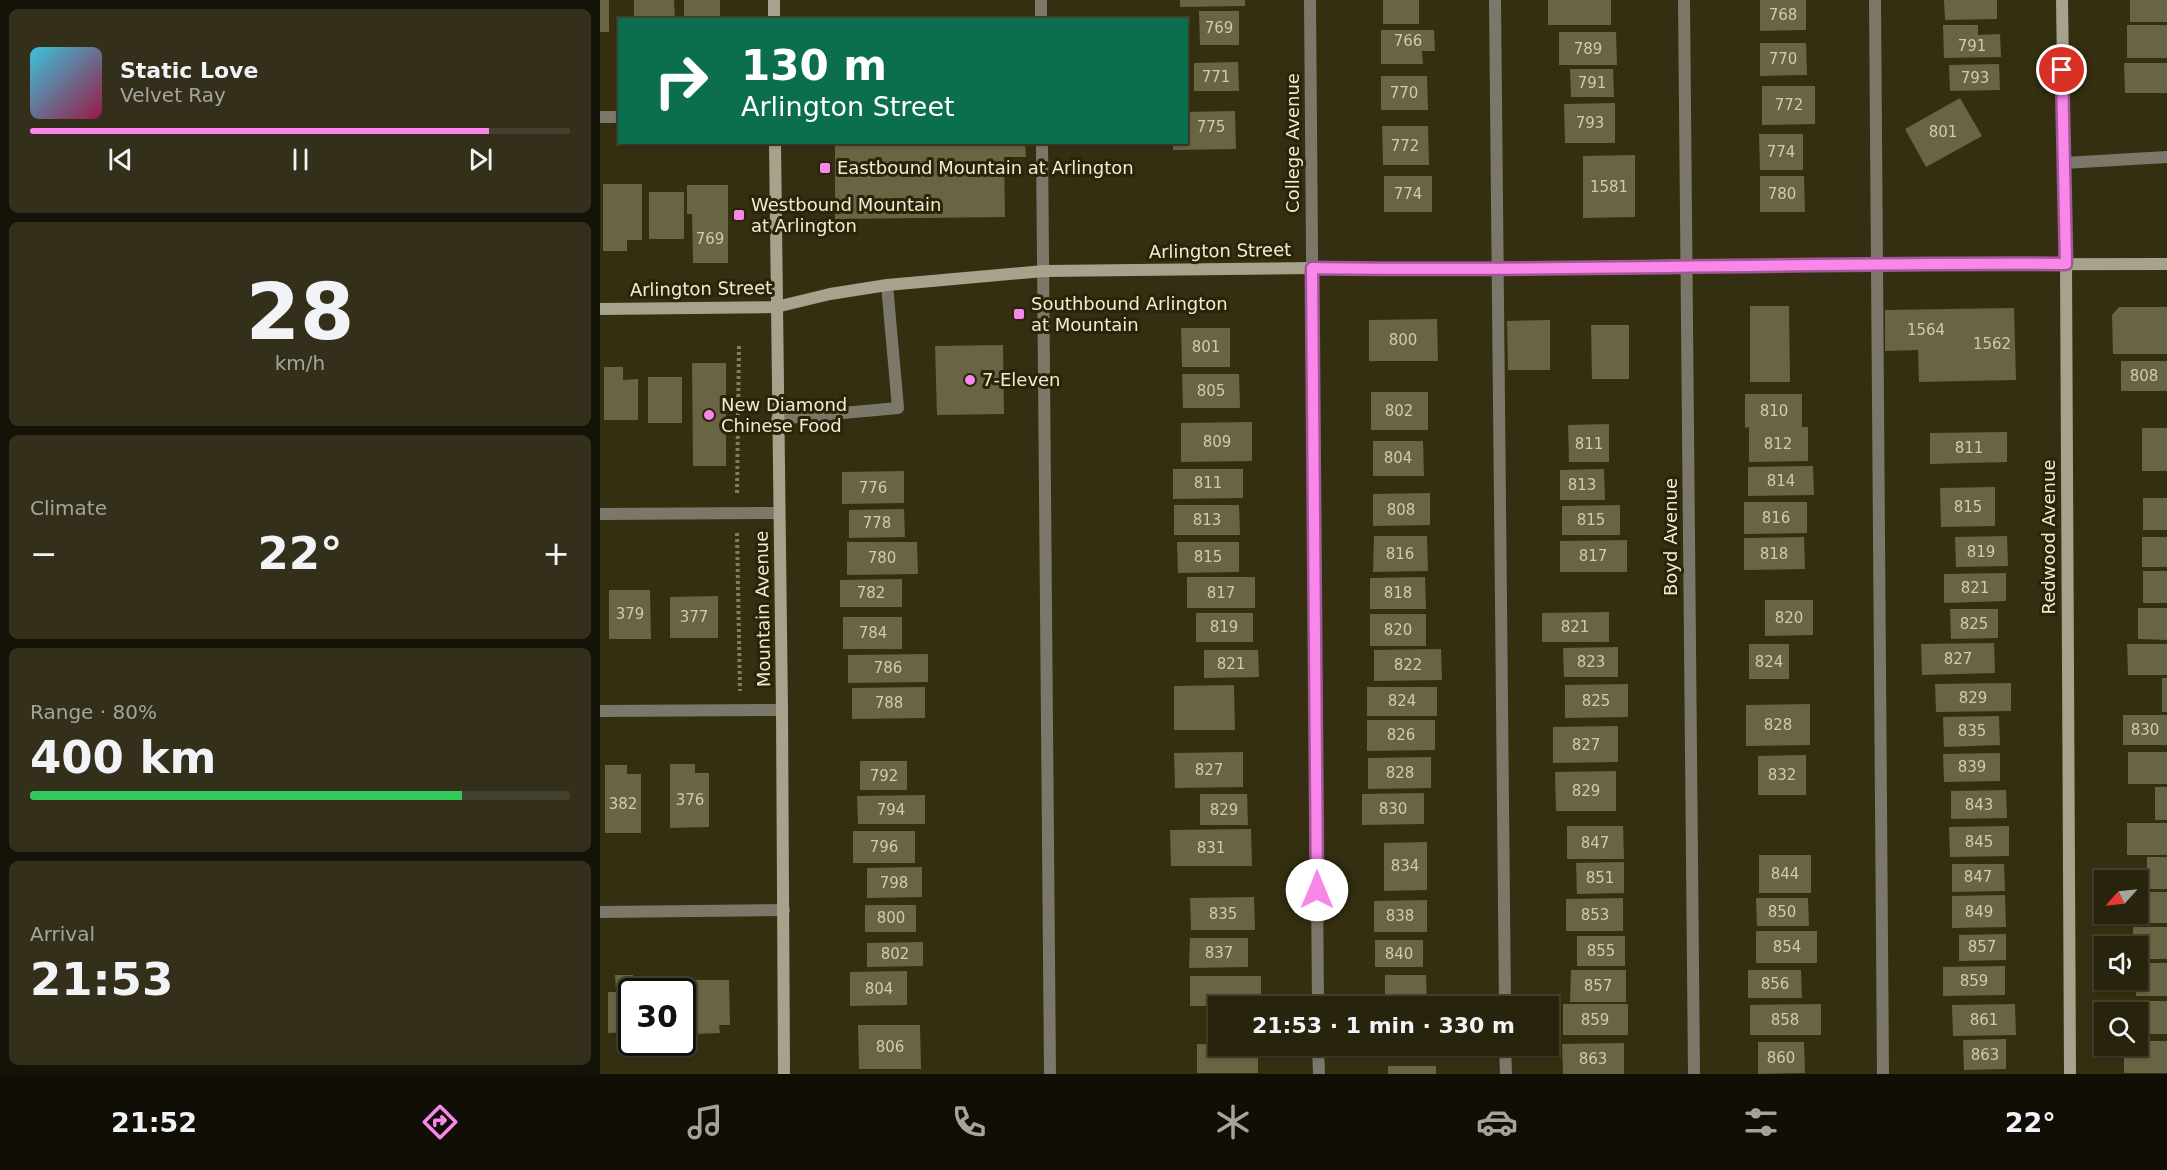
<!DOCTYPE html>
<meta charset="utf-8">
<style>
body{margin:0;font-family:"DejaVu Sans",sans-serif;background:#332f1a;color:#f1f3f6;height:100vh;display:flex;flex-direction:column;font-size:22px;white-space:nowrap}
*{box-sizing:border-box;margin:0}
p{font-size:20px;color:#a4a49d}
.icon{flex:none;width:33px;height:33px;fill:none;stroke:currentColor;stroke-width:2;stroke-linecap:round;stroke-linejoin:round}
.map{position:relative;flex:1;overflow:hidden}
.side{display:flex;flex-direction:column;gap:9px;padding:9px;background:#151307;width:600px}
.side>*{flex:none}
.guide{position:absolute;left:18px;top:18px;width:570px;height:126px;border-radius:0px;box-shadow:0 2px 4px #0004,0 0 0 2px #43402d;background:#0b6e4f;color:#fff;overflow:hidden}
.needle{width:39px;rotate:243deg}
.tools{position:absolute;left:1494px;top:870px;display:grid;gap:12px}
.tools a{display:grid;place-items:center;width:54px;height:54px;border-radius:0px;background:#27230c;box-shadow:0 2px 4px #0004,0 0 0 2px #43402d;font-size:30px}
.speed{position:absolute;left:18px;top:978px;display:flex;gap:12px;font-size:30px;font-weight:700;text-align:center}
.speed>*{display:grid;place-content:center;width:78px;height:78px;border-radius:50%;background:#27230c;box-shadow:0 2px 4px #0004,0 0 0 2px #43402d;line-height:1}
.speed .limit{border:3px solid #111;border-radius:9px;background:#fff;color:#111}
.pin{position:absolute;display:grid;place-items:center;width:51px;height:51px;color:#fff;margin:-26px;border:3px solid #fff;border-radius:50%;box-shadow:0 2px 6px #0007}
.me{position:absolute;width:66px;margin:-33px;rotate:0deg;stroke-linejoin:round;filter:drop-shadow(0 0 4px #0008)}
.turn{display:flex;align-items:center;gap:21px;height:126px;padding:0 24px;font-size:27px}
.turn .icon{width:78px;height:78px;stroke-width:2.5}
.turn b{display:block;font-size:42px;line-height:51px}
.big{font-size:45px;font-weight:600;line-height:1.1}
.side .tile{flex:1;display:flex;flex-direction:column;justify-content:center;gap:9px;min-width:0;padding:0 21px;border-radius:9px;background:#332f1a}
.side .dial{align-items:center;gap:0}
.dial b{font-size:78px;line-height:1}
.song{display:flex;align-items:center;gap:18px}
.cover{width:72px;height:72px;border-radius:9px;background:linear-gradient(135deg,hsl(190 70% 55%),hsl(340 70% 35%))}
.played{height:6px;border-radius:3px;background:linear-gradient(90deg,#f987e9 85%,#43402d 85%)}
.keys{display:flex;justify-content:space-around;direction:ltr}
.heat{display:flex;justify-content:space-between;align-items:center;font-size:33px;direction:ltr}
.charge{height:9px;border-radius:4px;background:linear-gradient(90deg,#34c759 80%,#43402d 0)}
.trip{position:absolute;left:608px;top:996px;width:351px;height:60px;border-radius:0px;background:#27230c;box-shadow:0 2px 4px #0004,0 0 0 2px #43402d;font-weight:600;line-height:60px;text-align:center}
.tabs{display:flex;height:96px;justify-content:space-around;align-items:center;background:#100e05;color:#a4a49d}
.tabs .icon{width:42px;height:42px}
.tabs .on{color:#f987e9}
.tabs b{font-size:27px;color:#f1f3f6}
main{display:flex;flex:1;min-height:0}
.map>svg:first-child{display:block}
.building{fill:#696443}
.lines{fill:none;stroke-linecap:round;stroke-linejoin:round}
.path{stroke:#817d63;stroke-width:4;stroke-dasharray:3 3;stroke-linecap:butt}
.lane{stroke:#7b786a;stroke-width:12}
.street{stroke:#7b786a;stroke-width:12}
.secondary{stroke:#a6a28c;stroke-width:12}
.route-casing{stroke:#a25897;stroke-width:15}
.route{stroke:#f987e9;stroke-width:10}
.poi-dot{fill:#f987e9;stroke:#2a2506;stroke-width:2}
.labels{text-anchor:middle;stroke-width:6;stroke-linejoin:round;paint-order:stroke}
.number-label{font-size:15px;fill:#cecab4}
.street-label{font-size:18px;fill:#efecda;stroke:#2a2506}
.poi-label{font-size:18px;fill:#efecda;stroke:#2a2506;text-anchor:start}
</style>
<main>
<section class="side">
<div class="tile">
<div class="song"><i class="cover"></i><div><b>Static Love</b><p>Velvet Ray</p></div></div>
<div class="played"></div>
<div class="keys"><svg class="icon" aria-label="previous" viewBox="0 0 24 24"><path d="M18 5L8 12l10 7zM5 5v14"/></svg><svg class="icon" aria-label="pause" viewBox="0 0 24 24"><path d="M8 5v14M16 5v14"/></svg><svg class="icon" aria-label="next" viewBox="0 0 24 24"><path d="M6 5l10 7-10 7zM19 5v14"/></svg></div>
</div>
<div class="tile dial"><b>28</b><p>km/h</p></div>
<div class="tile"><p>Climate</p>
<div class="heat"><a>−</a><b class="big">22°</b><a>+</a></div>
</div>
<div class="tile"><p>Range · 80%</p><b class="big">400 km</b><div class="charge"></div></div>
<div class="tile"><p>Arrival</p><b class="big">21:53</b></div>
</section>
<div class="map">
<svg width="1567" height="1074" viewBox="0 0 1567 1074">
<rect width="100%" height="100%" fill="#342f10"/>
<g class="building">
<rect x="0" y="0" width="9" height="32"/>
<path d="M34 0H74L75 20H34Z"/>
<rect x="84" y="0" width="36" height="20"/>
<path d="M580 0H645V6L580 7Z"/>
<rect x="783" y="0" width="36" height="24"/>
<rect x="948" y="0" width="63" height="25"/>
<path d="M1160 0H1206V30L1160 31Z"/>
<path d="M1344 0H1397V19L1345 20Z"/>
<rect x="1530" y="0" width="37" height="22"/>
<path d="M599 11H639V45H600Z"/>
<path d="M1343 25H1378V35L1400 34 1401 57 1344 58Z"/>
<rect x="1527" y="25" width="40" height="33"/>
<path d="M781 30H834L835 51H822L823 64H781Z"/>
<path d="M959 32H1016L1017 65H959Z"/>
<path d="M1160 43H1206L1207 75 1160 76Z"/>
<path d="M638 62 639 91H594V63Z"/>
<path d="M1524 63H1567V93H1525Z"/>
<path d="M1399 64 1400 90 1350 91 1349 65Z"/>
<path d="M970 69H1013L1014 97H971Z"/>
<path d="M781 76H827L828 110H781Z"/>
<path d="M1162 86H1215V124L1162 125Z"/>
<path d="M1360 98 1382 136 1326 167 1305 129Z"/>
<path d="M1015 103V143H965L964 104Z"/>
<path d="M635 111 636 149 573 150V142H586V112Z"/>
<path d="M782 126H828L829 165H783Z"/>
<path d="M1159 134H1203V170H1160Z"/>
<path d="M235 142H425L426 157H404L405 217 235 219Z"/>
<path d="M1035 155V217L983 218V156Z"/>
<rect x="784" y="176" width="48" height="36"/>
<path d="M1160 176H1204L1205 212H1160Z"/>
<path d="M3 184H42V240H27V251H3Z"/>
<path d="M87 185H128V263H93L92 214H87Z"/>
<rect x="49" y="192" width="35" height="47"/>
<path d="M1150 306H1189L1190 382H1150Z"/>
<path d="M1519 307H1567V354H1513L1512 315Z"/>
<path d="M1414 308 1416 380 1319 382 1318 350 1285 351V310Z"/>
<path d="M837 319 838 361H769V320Z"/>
<path d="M950 320V370H908L907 321Z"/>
<path d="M991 325H1029V379H992Z"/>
<path d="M581 328H630V367H582Z"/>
<path d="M403 345 404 414 337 415 335 346Z"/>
<rect x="1521" y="361" width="46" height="30"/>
<path d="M92 363H126V466H93Z"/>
<path d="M4 367H23V380L38 379V420H4Z"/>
<path d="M582 374H639L640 408H583Z"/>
<rect x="48" y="377" width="34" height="46"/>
<rect x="771" y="392" width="57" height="38"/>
<path d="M1145 394H1202V427H1208V461L1149 462V427L1145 428Z"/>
<path d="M652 422V461L581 462V423Z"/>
<path d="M1009 424V462H969L968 425Z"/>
<rect x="1542" y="428" width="25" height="43"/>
<path d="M1407 432V462L1330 464V433Z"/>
<path d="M773 441H823L824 476H773Z"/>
<path d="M1213 466 1214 495 1148 496V467Z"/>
<path d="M573 469H643V498L573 499Z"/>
<path d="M1004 469 1005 500H960V470Z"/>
<path d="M304 471V503L242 504V472Z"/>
<path d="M1395 487V526L1341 527 1340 488Z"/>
<path d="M830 493V525L773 526V494Z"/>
<rect x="1543" y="498" width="24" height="32"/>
<path d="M1144 502H1207V533L1144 534Z"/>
<path d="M574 505H639L640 535H574Z"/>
<path d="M1020 505V535H962V506Z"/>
<path d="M304 509 305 537 249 538V510Z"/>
<path d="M774 536H827L828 571 773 572Z"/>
<path d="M1407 536 1408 566 1356 567 1355 537Z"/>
<path d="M1204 537 1205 569 1144 570V538Z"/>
<rect x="1542" y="537" width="25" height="30"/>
<path d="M1027 540V572H960V541Z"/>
<path d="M247 542H317L318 574 247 575Z"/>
<path d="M577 542H639V572L578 573Z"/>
<rect x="1543" y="571" width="24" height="32"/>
<path d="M1406 573V601L1344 603V574Z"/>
<rect x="587" y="577" width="68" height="31"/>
<path d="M825 577 826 609H770V578Z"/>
<path d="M302 579V607H240V580Z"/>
<path d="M9 590H50L51 639H9Z"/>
<path d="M118 596V638H70V597Z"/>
<path d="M1165 600H1213V635L1165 636Z"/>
<path d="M1538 608H1567V640L1538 639Z"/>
<path d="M1350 609H1398V638L1351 639Z"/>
<path d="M1009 612V642H942V613Z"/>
<rect x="596" y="613" width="57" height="29"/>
<rect x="770" y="614" width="56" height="32"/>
<rect x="243" y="617" width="59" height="32"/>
<path d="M1394 643 1395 673 1322 675 1321 644Z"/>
<rect x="1149" y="644" width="40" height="35"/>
<path d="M1527 644H1567V675H1528Z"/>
<path d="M1018 647V677H964L963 648Z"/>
<path d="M841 649 842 680 774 681V650Z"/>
<path d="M604 650H658L659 677 604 678Z"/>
<path d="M328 654V682L248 683V655Z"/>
<rect x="1562" y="678" width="5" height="34"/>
<path d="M1411 683V711L1336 712 1335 684Z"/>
<path d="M1028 684V717L965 718V685Z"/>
<path d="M634 685 635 730H574V686Z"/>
<path d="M325 687V718L252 719V688Z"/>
<rect x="767" y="687" width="70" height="29"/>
<path d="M1210 704V745L1146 746V705Z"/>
<rect x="1523" y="715" width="44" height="30"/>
<path d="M1399 716 1400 745 1344 747 1343 717Z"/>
<path d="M767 720H835V750L767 751Z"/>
<path d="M1018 726V762L953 763V727Z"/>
<path d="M643 752V787L575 788 574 753Z"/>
<rect x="1528" y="752" width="39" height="32"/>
<path d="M1400 753V781L1344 782 1343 754Z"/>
<path d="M1206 755V795H1158V756Z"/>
<path d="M831 757V788L768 789V758Z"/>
<rect x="260" y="761" width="47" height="29"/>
<path d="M70 764H95V773H109V827L70 828Z"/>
<path d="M5 765H27V774H41V833H5Z"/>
<path d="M1016 771V811H956L955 772Z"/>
<rect x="1555" y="787" width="12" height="33"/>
<path d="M1406 790 1407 818 1351 819V791Z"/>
<path d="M824 793V824L762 825V794Z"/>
<path d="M600 794H647L648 825H600Z"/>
<path d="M325 795V824H258L257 796Z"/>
<rect x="1527" y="823" width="40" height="32"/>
<path d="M967 826H1023L1024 859H967Z"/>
<path d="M1409 826V856L1350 857 1349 827Z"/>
<path d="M651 829 652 866H571L570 830Z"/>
<rect x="253" y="831" width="62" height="32"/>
<path d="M827 842V890L784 891V843Z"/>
<rect x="1159" y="855" width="52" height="38"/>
<rect x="1547" y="857" width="20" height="32"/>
<path d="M1024 862V893L977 894 976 863Z"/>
<path d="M1352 864H1404L1405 891 1352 892Z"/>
<path d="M322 867V897L267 898V868Z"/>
<path d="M1538 892H1567V923H1534V914H1538Z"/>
<path d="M1405 895 1406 927 1352 928V896Z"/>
<path d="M654 897 655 930H591L590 898Z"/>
<path d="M1023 898V931H966V899Z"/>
<path d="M1156 898H1208L1209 926H1157Z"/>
<path d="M827 900V932H774V901Z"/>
<rect x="265" y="905" width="51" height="27"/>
<path d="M1533 927H1567V959H1538V946H1533Z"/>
<rect x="1156" y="931" width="61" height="32"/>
<path d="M1406 934V960L1359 961V935Z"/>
<rect x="977" y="936" width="48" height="30"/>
<path d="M590 938H648V967L589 968Z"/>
<rect x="775" y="940" width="48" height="27"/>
<path d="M323 942V966L267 967V943Z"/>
<path d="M1538 963H1567V996H1536Z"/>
<path d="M1405 966V995L1343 996V967Z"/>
<path d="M971 970H1026V1002H970Z"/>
<path d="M1148 970H1201L1202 998H1148Z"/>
<path d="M307 971V1005L250 1006V972Z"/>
<path d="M15 975H33L32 1032 8 1033V992H16Z"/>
<path d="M785 975H826L827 1002H785Z"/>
<rect x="590" y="976" width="71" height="30"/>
<path d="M95 980H129L130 1025H119L120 1033 96 1034Z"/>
<path d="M52 985H87V1032H82V992H52Z"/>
<path d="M1531 1001H1567V1034H1538V1012H1531Z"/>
<rect x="963" y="1004" width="65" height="31"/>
<path d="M1221 1004V1035H1150V1005Z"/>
<path d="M1415 1004 1416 1035 1353 1036 1352 1005Z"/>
<path d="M258 1025H320L321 1069H259Z"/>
<path d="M1406 1039V1069L1364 1070 1363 1040Z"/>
<path d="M1538 1041H1567V1073H1524V1046H1538Z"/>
<path d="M1158 1042H1204L1205 1073 1158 1074Z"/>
<path d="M1024 1043V1074H963L962 1044Z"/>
<path d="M597 1044 658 1046V1073H597Z"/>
<rect x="788" y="1066" width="48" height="8"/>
</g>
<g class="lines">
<g class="path">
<path d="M137 493 139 343"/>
<path d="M137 533 140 691"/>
</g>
<g class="lane">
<path d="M441 0V20"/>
<path d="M895 0 905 1006"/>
<path d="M1275 0 1283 1074"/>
<path d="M0 117H20"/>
<path d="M442 142 450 1074"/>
<path d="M1464 163 1567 157"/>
<path d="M177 419 298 408 287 285"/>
<path d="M0 514 179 513"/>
<path d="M0 912 184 910"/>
<path d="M905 1046 906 1074"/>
</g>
<g class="street">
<path d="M710 0 718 1006"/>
<path d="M1084 0 1094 1074"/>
<path d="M0 711 182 710"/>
<path d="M718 1046 719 1074"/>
</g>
<g class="secondary">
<path d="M174 0V20"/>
<path d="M1462 0 1466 264 1470 1074"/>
<path d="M175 142 182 710 184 1074"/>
<path d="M0 309 176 307 230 294 287 285 444 271 712 268 897 270 1086 265 1567 264"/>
</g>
</g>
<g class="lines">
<defs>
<path id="route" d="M717 890 712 268C963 272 1214 262 1466 264L1462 70"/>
</defs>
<use href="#route" class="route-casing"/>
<use href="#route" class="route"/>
</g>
<g class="poi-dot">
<rect x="219" y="162" width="12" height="12" rx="3"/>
<rect x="133" y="209" width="12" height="12" rx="3"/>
<rect x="413" y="308" width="12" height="12" rx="3"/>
<circle cx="370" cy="380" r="6"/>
<circle cx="109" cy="415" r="6"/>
</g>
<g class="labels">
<g class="number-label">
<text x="1183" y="20">768</text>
<text x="619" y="33">769</text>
<text x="808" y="46">766</text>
<text x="1372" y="51">791</text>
<text x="988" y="54">789</text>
<text x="1183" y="64">770</text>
<text x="616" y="82">771</text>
<text x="1375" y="83">793</text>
<text x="992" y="88">791</text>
<text x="804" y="98">770</text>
<text x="1189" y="110">772</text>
<text x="990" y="128">793</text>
<text x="611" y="132">775</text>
<text x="1343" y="137">801</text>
<text x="805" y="151">772</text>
<text x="1181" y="157">774</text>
<text x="1009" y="192">1581</text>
<text x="808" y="199">774</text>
<text x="1182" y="199">780</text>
<text x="110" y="244">769</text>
<text x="1326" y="335">1564</text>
<text x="803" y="345">800</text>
<text x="1392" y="349">1562</text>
<text x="606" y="352">801</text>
<text x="1544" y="381">808</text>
<text x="611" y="396">805</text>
<text x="799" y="416">802</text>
<text x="1174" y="416">810</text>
<text x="617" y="447">809</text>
<text x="989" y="449">811</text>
<text x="1178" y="449">812</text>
<text x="1369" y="453">811</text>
<text x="798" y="463">804</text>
<text x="1181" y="486">814</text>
<text x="608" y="488">811</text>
<text x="982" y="490">813</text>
<text x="273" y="493">776</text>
<text x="1368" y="512">815</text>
<text x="801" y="515">808</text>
<text x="1176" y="523">816</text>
<text x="607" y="525">813</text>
<text x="991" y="525">815</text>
<text x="277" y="528">778</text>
<text x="1381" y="557">819</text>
<text x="800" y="559">816</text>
<text x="1174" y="559">818</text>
<text x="993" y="561">817</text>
<text x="608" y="562">815</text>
<text x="282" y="563">780</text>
<text x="1375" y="593">821</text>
<text x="271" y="598">782</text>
<text x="621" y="598">817</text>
<text x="798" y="598">818</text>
<text x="30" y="619">379</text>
<text x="94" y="622">377</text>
<text x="1189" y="623">820</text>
<text x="1374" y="629">825</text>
<text x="624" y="632">819</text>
<text x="975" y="632">821</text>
<text x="798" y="635">820</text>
<text x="273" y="638">784</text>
<text x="1358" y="664">827</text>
<text x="991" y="667">823</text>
<text x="1169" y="667">824</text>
<text x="631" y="669">821</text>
<text x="808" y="670">822</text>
<text x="288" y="673">786</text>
<text x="1373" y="703">829</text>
<text x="802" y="706">824</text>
<text x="996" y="706">825</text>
<text x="289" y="708">788</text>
<text x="1178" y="730">828</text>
<text x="1545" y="735">830</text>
<text x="1372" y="736">835</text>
<text x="801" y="740">826</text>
<text x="986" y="750">827</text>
<text x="1372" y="772">839</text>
<text x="609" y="775">827</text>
<text x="800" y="778">828</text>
<text x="1182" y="780">832</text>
<text x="284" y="781">792</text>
<text x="986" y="796">829</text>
<text x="90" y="805">376</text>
<text x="23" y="809">382</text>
<text x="1379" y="810">843</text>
<text x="793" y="814">830</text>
<text x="291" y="815">794</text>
<text x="624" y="815">829</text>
<text x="1379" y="847">845</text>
<text x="995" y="848">847</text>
<text x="284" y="852">796</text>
<text x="611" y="853">831</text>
<text x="805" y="871">834</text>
<text x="1185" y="879">844</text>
<text x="1378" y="882">847</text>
<text x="1000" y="883">851</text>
<text x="294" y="888">798</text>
<text x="1182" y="917">850</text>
<text x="1379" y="917">849</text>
<text x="623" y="919">835</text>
<text x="995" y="920">853</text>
<text x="800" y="921">838</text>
<text x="291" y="923">800</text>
<text x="1187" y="952">854</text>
<text x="1382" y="952">857</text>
<text x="1001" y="956">855</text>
<text x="619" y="958">837</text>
<text x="295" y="959">802</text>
<text x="799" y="959">840</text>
<text x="1374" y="986">859</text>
<text x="1175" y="989">856</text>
<text x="998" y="991">857</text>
<text x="279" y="994">804</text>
<text x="995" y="1025">859</text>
<text x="1185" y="1025">858</text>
<text x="1384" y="1025">861</text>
<text x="290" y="1052">806</text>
<text x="1385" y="1060">863</text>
<text x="1181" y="1063">860</text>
<text x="993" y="1064">863</text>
</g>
<g class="street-label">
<text transform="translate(693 143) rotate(-90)" y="6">College Avenue</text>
<text transform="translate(620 251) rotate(-1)" y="6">Arlington Street</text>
<text transform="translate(101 289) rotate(-1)" y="6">Arlington Street</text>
<text transform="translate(1071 537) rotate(-90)" y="6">Boyd Avenue</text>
<text transform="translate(1449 537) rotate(-90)" y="6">Redwood Avenue</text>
<text transform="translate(163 609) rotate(-91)" y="6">Mountain Avenue</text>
</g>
<g class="poi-label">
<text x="237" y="174">Eastbound Mountain at Arlington</text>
<text x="151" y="211">Westbound Mountain<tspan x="151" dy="21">at Arlington</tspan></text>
<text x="431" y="310">Southbound Arlington<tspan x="431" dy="21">at Mountain</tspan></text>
<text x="382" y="386">7-Eleven</text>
<text x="121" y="411">New Diamond<tspan x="121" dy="21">Chinese Food</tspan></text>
</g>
</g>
</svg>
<div class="tools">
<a><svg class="needle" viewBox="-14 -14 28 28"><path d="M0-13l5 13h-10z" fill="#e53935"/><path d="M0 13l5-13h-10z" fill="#a4a49d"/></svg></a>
<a><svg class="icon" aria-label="sound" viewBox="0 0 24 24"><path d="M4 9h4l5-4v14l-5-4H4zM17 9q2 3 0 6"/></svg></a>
<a><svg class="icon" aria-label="search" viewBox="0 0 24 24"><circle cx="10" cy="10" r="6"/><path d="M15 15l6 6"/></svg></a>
</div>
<div class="speed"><div class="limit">30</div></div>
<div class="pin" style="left:1462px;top:70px;background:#d93025"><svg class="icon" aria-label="arrive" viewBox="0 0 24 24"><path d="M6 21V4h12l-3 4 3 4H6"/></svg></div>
<svg class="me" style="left:717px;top:890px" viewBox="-20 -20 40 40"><circle r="19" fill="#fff"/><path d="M0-13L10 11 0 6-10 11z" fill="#f987e9"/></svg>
<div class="trip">21:53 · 1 min · 330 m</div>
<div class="guide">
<div class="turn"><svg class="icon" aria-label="right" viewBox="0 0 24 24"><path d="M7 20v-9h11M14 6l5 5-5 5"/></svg><div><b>130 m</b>Arlington Street</div></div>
</div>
</div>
</main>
<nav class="tabs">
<b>21:52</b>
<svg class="icon on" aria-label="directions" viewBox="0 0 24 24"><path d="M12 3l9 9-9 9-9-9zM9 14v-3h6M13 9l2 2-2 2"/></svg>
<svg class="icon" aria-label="music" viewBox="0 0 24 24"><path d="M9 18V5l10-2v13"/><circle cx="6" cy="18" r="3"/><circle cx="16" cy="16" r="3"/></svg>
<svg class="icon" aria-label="phone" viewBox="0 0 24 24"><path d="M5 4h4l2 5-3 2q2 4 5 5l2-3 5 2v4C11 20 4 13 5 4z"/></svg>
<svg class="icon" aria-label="climate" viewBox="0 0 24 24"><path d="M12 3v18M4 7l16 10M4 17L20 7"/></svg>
<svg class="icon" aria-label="car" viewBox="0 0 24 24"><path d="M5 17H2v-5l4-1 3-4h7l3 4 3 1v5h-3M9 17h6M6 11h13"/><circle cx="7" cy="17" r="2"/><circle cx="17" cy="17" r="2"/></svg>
<svg class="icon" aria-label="filters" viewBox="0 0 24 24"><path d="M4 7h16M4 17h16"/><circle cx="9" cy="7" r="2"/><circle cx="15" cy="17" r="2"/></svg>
<b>22°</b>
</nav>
